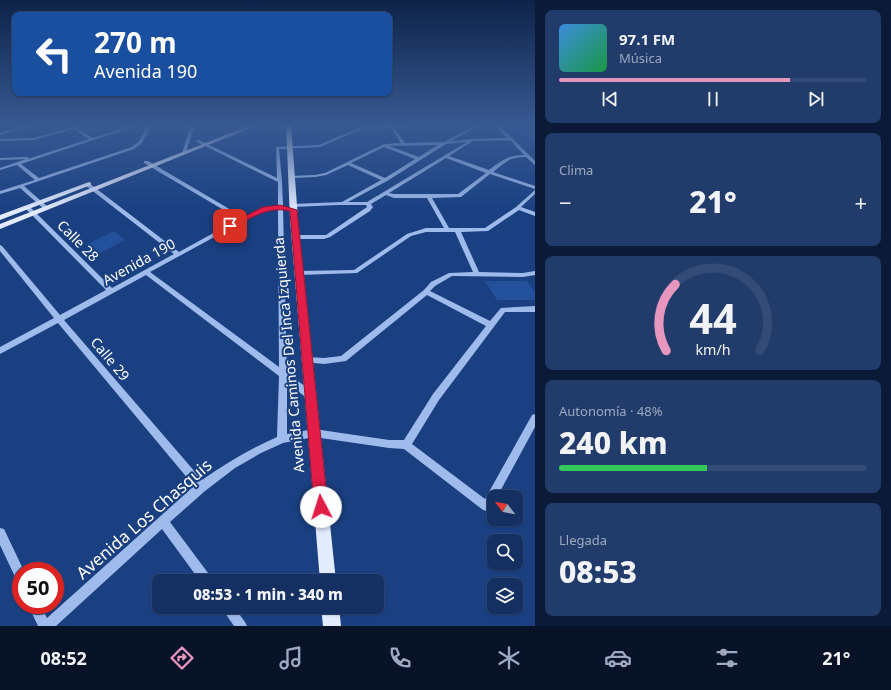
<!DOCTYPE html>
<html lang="es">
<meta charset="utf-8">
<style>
body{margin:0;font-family:"Noto Sans",sans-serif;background:#213c6b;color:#f1f3f6;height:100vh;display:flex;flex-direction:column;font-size:15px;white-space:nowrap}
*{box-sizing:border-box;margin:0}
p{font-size:13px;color:#9da9be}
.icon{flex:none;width:22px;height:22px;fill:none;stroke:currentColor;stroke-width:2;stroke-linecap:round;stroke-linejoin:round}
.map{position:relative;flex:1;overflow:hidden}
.panel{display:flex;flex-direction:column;gap:10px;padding:10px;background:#0b1a36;width:356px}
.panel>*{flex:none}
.top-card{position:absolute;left:12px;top:12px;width:380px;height:84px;border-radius:8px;box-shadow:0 1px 3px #0004,0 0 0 1px #334b77;background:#1a4fa0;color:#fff;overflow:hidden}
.needle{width:26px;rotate:301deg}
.buttons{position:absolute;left:487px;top:490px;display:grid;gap:8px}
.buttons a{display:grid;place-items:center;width:36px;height:36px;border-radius:8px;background:#143062;box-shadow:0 1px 3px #0004,0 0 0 1px #334b77;font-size:20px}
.speed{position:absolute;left:12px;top:562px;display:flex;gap:8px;font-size:20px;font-weight:700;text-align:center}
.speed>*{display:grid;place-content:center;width:52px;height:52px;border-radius:50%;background:#143062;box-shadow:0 1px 3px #0004,0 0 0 1px #334b77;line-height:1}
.speed .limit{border:6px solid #d22;background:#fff;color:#111}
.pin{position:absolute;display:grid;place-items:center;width:34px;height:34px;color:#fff;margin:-17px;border-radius:8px;box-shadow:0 2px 6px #0006}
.me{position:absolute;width:44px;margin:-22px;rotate:355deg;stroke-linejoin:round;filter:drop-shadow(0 0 3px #0008)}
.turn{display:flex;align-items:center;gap:14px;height:84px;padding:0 16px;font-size:18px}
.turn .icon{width:52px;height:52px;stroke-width:2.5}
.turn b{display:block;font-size:28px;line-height:34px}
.big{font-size:30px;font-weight:800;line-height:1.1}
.panel .widget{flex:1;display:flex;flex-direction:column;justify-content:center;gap:6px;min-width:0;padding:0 14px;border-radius:8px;background:#213c6b}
.panel .dial{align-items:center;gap:0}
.dial svg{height:104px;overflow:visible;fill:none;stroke:#334b77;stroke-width:7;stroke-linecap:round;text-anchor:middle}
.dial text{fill:#f1f3f6;stroke:none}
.song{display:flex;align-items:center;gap:12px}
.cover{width:48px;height:48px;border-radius:6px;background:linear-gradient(135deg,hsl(210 70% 55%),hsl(140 70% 35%))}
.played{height:4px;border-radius:2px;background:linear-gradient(90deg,#e797bd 75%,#334b77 75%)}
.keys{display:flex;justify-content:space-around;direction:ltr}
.heat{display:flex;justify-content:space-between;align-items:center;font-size:22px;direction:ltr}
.charge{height:6px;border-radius:3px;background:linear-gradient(90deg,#34c759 48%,#334b77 0)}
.trip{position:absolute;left:152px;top:574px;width:232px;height:40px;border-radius:8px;background:#143062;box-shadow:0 1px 3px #0004,0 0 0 1px #334b77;font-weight:800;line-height:40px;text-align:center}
.tabs{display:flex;height:64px;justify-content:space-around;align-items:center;background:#081327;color:#9da9be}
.tabs .icon{width:28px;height:28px}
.tabs .current{color:#e797bd}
.tabs b{font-size:18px;color:#f1f3f6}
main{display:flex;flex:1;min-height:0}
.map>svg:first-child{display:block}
.green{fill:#23509b}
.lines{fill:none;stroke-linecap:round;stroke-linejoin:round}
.minor{fill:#9fbbeb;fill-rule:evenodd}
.major{fill:#e3ebff;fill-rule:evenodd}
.route{fill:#e11d48;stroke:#92132f}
.labels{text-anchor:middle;stroke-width:4;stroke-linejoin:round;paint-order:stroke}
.street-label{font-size:14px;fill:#fff;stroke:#1a4082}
.near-street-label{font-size:17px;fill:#fff;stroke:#1a4082}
</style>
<main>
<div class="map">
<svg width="535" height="626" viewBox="0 0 535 626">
<rect width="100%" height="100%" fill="#1a4082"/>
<g class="green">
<path d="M513 125H535V146L514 125Z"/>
<path d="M114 231 125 240 98 254 86 245Z"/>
<path d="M485 281H527L535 292V300H497Z"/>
</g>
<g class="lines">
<g class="minor">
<path d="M29 125H34L0 135V133Z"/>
<path d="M81 125H86L76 128 93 138 134 125H139L21 164 39 178 132 147 139 141 148 125H152L142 143 134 149 24 186 48 207V209H44L20 188 0 194V191L35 180 17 165 0 170V168L26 159 0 160V158L26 157H28V159L89 139 73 129 33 140 0 141V139L33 138Z"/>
<path d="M191 125H195L186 152 182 153Z"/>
<path d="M288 125H311L309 126H290Z"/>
<path d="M365 125H369L366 127 416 125 414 126 394 128 405 143 444 142 476 125H480L451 141 473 139 507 138 495 125H499L535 161V165L526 157C509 157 506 162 493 172L535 186V189L490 174 461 197 432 198 449 228H485L516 207 535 190V194L521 207 535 212V216L519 210 488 231 461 232 479 272 523 273 535 271V275L523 277 452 276 435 286 430 291 490 321 501 308 535 306V312H505L439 400 412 444 485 499 532 415 535 414V427L497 497H494C494 503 493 509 487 511L483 510 404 449 389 448 314 437 283 443 261 453 235 468 205 491 170 522 211 577 213 581H200L162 529 56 626H38L28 605H40L47 618 194 486 58 323 0 354V347L54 318 0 251V245L2 246 60 315 106 290 24 207 25 206H29L112 288 174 254 85 185V183H89L179 252 239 219 144 163V161H148L243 217 260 209 278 206V182L197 142V140H199L277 178 276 147 319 145ZM391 128 401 143 384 144 325 173 315 175 289 176V178H291L315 177 326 175 348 165 381 180 342 202 291 204V206L293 207 338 205H366L367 207 326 235H295L292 237 295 239H324L330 237 370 211 373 207 371 204 386 195 394 198H427L444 228H426L407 234 354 270 299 271 296 273 299 275 357 273 411 236 426 232H455L473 272 449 273 431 282 424 290 341 356 324 358 308 357 305 358 304 360 305 362 324 364 346 361 427 295 486 326 433 394 404 440H389L314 429 287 434V383L308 399 311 400 314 399 315 396 314 393 287 373 283 209 293 212 296 210 283 206 282 181 279 149 320 147 362 129ZM510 140 524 155C508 155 501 161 489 170L449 156 473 141ZM467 142 367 202H348L387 181 446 144ZM437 145H438L419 157 389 146ZM384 147 415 159 385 178 351 163ZM446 158 486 173 458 194H394L389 193ZM278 209 279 367 150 272 253 216 268 210ZM146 275 279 376 277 437C250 449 226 463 202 480L64 320Z"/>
<path d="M0 528 4 529 24 571H21V583L17 581 0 545Z"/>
<path d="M221 607H234L245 622 247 626H234Z"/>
</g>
<g class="major">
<path d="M251 125H258L0 229V224Z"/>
<path d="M286 125H291L298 219 336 581H320L290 219Z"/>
<path d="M89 182 91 183V185L0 220V215Z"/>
<path d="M321 607H339L341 626H323Z"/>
</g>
</g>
<linearGradient id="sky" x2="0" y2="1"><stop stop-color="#0e2348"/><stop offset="0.59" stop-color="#385992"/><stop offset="1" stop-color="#385992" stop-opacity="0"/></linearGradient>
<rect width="535" height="212" fill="url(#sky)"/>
<path class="route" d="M280 205 297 210 328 507 326 512 321 514 316 512 314 507 290 211C268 206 251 218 232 228H227L226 226 263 207Z"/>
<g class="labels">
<g class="street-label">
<text transform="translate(78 241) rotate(45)" y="5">Calle 28</text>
<text transform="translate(139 262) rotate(-29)" y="5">Avenida 190</text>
<text transform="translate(289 355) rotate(-95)" y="5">Avenida Caminos Del Inca Izquierda</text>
<text transform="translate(110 359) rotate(50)" y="5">Calle 29</text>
</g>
<g class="near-street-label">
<text transform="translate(144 519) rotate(-41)" y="6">Avenida Los Chasquis</text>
</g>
</g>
</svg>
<div class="buttons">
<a><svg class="needle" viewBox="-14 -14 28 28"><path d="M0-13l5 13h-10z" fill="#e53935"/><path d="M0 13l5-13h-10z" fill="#9da9be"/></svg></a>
<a><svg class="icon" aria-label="search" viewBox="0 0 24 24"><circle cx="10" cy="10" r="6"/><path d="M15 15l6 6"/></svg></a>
<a><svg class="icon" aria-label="layers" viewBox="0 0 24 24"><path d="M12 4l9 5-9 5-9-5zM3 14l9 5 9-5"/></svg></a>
</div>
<div class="speed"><div class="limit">50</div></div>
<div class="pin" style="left:230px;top:226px;background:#d93025"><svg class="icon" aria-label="arrive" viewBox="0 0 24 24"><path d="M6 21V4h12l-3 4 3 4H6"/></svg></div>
<svg class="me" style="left:321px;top:507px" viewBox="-20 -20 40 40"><circle r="19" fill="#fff"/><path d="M0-13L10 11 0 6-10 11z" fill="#e11d48"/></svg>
<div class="trip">08:53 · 1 min · 340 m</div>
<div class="top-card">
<div class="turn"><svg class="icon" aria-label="left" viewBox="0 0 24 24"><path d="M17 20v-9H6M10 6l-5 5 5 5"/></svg><div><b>270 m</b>Avenida 190</div></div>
</div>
</div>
<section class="panel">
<div class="widget">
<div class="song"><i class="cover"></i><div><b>97.1 FM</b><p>Música</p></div></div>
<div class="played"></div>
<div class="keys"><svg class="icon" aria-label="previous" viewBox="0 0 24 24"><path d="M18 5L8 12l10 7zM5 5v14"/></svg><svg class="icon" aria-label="pause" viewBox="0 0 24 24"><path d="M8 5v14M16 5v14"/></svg><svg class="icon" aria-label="next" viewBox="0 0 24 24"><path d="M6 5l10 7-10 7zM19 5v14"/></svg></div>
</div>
<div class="widget"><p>Clima</p>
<div class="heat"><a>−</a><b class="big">21°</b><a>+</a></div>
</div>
<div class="widget dial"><svg viewBox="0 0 100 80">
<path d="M14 69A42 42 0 1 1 86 69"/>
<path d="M14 69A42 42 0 0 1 21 18" stroke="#e797bd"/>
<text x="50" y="56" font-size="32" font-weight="700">44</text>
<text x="50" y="72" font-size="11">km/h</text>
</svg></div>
<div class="widget"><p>Autonomía · 48%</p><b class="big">240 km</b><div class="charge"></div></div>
<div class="widget"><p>Llegada</p><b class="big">08:53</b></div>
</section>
</main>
<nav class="tabs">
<b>08:52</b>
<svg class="icon current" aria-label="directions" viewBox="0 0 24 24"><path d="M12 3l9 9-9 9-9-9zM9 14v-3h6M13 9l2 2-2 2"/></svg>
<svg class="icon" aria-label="music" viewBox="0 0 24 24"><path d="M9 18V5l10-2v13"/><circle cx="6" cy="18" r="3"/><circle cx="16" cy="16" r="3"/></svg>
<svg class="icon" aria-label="phone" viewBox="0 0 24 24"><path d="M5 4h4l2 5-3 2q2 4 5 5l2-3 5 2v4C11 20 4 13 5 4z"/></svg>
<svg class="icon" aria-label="climate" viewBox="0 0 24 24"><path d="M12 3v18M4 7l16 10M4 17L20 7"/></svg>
<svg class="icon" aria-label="car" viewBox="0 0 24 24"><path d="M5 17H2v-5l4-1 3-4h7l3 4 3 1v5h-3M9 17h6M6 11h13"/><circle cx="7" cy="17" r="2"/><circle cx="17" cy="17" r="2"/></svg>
<svg class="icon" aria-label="filters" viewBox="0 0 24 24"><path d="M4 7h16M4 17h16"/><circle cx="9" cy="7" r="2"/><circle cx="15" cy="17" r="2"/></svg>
<b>21°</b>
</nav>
